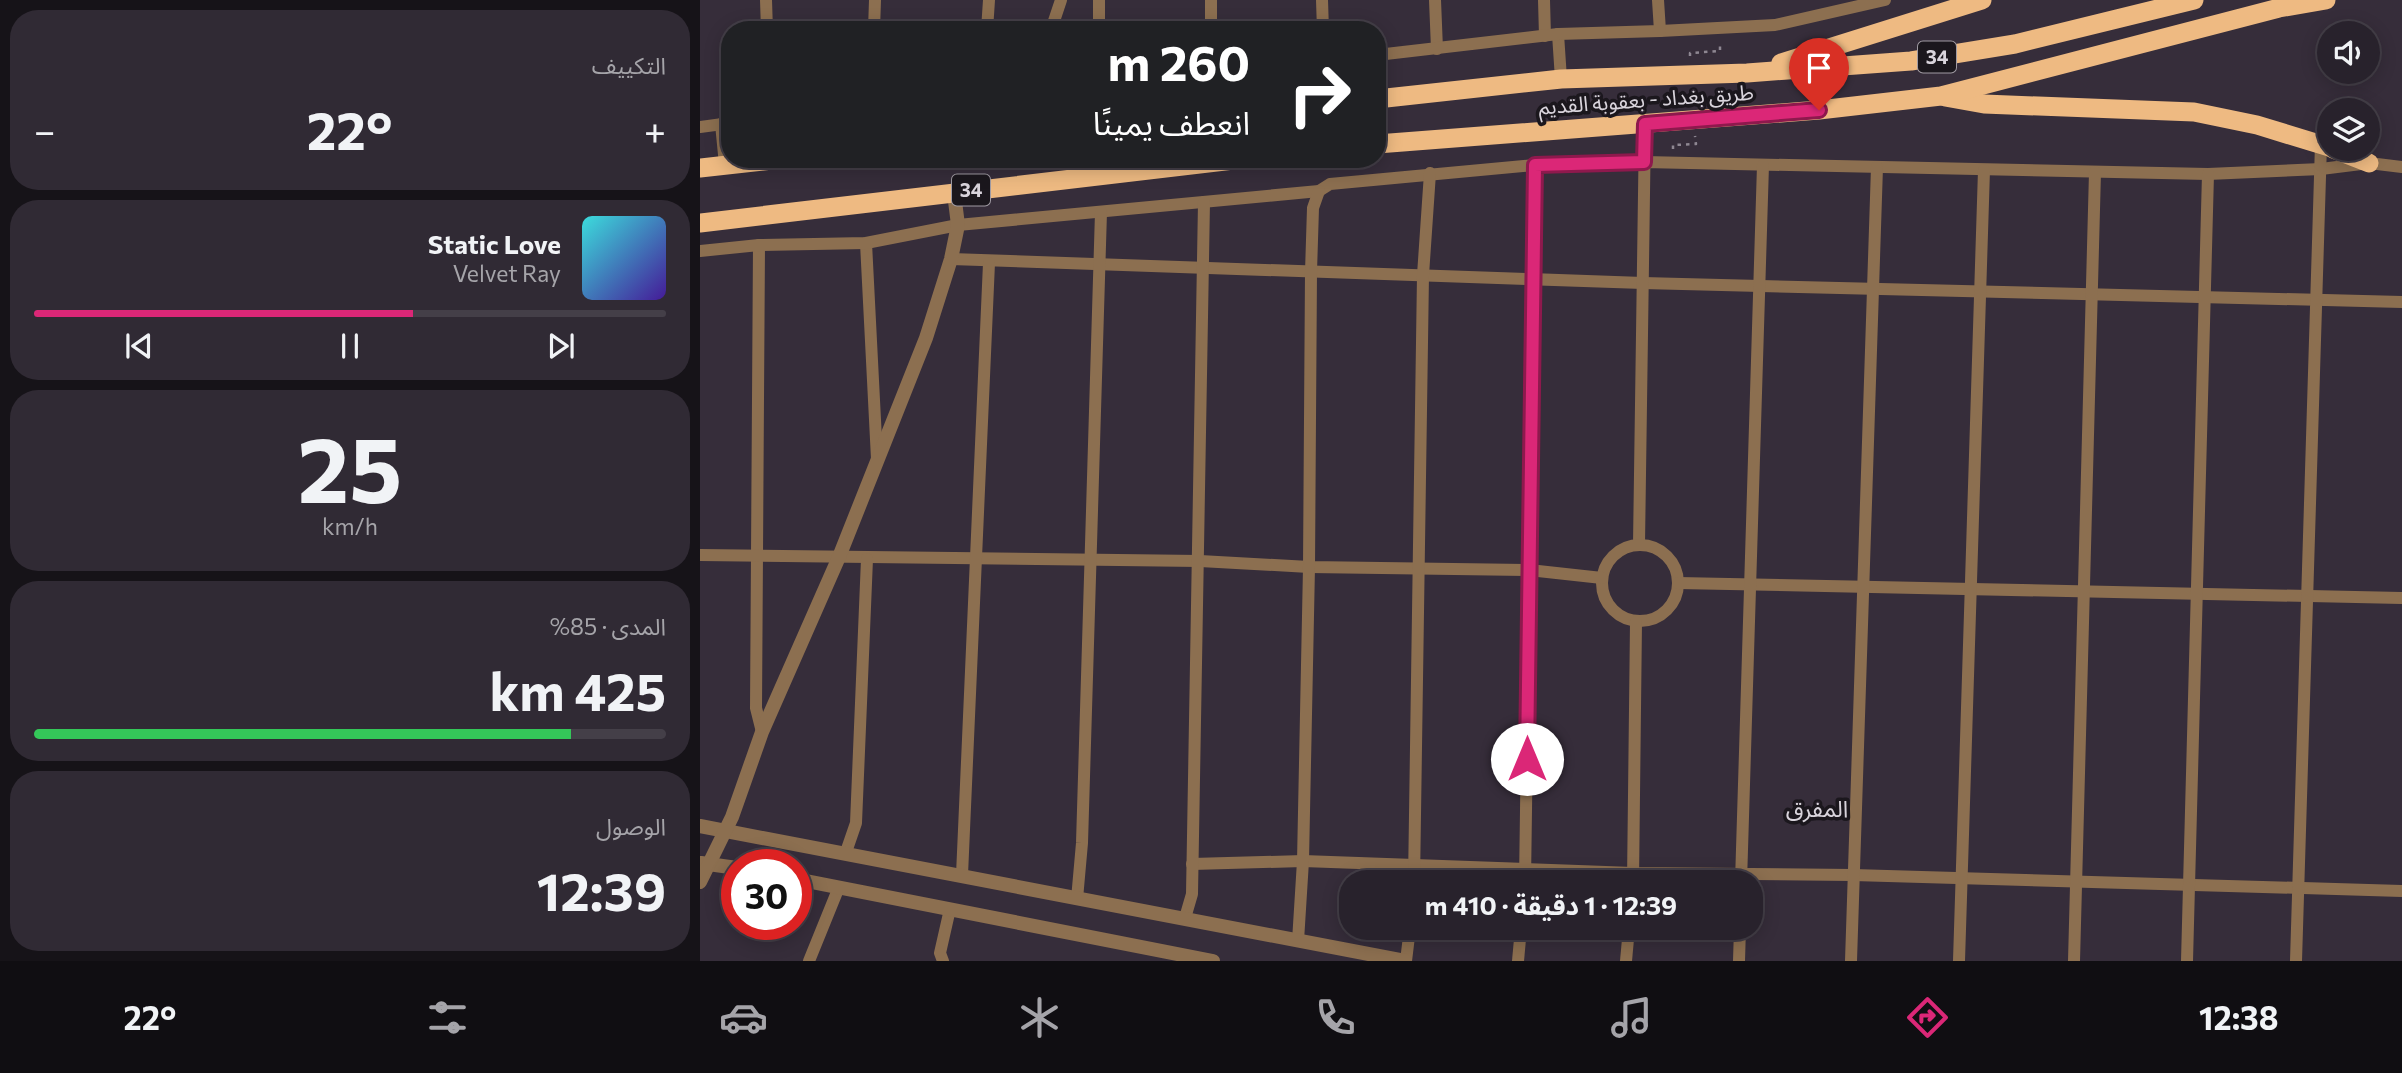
<!DOCTYPE html>
<html lang="ar">
<meta charset="utf-8">
<style>
body{margin:0;font-family:Commissioner,"Noto Sans Arabic",sans-serif;background:#302a34;color:#f1f3f6;direction:rtl;height:100vh;display:flex;flex-direction:column;font-size:26px;white-space:nowrap}
*{box-sizing:border-box;margin:0}
p{font-size:23px;color:#a5a4a9}
.icon{flex:none;width:38px;height:38px;fill:none;stroke:currentColor;stroke-width:2;stroke-linecap:round;stroke-linejoin:round}
.map{position:relative;flex:1;overflow:hidden;direction:ltr}
.drawer{display:flex;flex-direction:column;gap:10px;padding:10px;background:#161318;width:700px}
.drawer>*{flex:none}
.top-card{position:absolute;left:21px;top:21px;width:665px;height:147px;border-radius:28px;box-shadow:0 4px 18px #0003,0 0 0 2px #443f48;direction:rtl;background:#202124;color:#fff;overflow:hidden}
.fabs{position:absolute;left:1617px;top:21px;display:grid;gap:14px}
.fabs a{display:grid;place-items:center;width:63px;height:63px;border-radius:50%;background:#28222c;box-shadow:0 4px 18px #0003,0 0 0 2px #443f48;font-size:35px}
.speed{position:absolute;left:21px;top:849px;display:flex;gap:14px;font-size:35px;font-weight:700;text-align:center}
.speed>*{display:grid;place-content:center;width:91px;height:91px;border-radius:50%;background:#28222c;box-shadow:0 4px 18px #0003,0 0 0 2px #443f48;line-height:1}
.speed .limit{border:10px solid #d22;background:#fff;color:#111}
.pin{position:absolute;display:grid;place-items:center;width:60px;height:60px;color:#fff;margin:-72px -30px;border-radius:50% 50% 50% 0;rotate:-45deg;box-shadow:0 0 7px #0007}
.pin .icon{rotate:45deg}
.me{position:absolute;width:77px;margin:-38px;rotate:0deg;stroke-linejoin:round;filter:drop-shadow(0 0 5px #0008)}
.turn{display:flex;align-items:center;gap:24px;height:147px;padding:0 21px;font-size:32px}
.turn .icon{width:91px;height:91px;stroke-width:2.5}
.turn b{display:block;font-size:49px;line-height:60px}
.big{font-size:52px;font-weight:700;line-height:1.1}
.drawer .card{flex:1;display:flex;flex-direction:column;justify-content:center;gap:10px;min-width:0;padding:0 24px;border-radius:28px;background:#302a34}
.drawer .dial{align-items:center;gap:0}
.dial b{font-size:91px;line-height:1}
.song{display:flex;align-items:center;gap:21px}
.cover{width:84px;height:84px;border-radius:10px;background:linear-gradient(135deg,hsl(180 70% 55%),hsl(260 70% 35%))}
.played{height:7px;border-radius:4px;background:linear-gradient(90deg,#db2777 60%,#443f48 60%)}
.keys{display:flex;justify-content:space-around;direction:ltr}
.heat{display:flex;justify-content:space-between;align-items:center;font-size:38px;direction:ltr}
.charge{height:10px;border-radius:5px;background:linear-gradient(90deg,#34c759 85%,#443f48 0)}
.trip{position:absolute;left:639px;top:870px;width:424px;height:70px;border-radius:28px;background:#28222c;box-shadow:0 4px 18px #0003,0 0 0 2px #443f48;font-weight:700;line-height:70px;text-align:center;direction:rtl}
.tabs{display:flex;height:112px;justify-content:space-around;align-items:center;background:#100e12;color:#a5a4a9}
.tabs .icon{width:49px;height:49px}
.tabs .selected{color:#db2777}
.tabs b{font-size:32px;color:#f1f3f6}
main{display:flex;flex:1;min-height:0}
.map>svg:first-child{display:block}
.lines{fill:none;stroke-linecap:round;stroke-linejoin:round}
.path{stroke:#8e8792;stroke-width:2.5;stroke-dasharray:3.5 5;stroke-linecap:butt}
.minor{stroke:#8c6f50;stroke-width:12}
.tertiary{stroke:#8c6f50;stroke-width:14}
.trunk{stroke:#eeba82;stroke-width:19}
.route-casing{stroke:#8e194d;stroke-width:18}
.route{stroke:#db2777;stroke-width:12}
.labels{text-anchor:middle;stroke-width:7;stroke-linejoin:round;paint-order:stroke}
.shield{fill:#1b171d;stroke:#a09ba3;stroke-width:2}
.shield-label{font-size:19px;font-weight:bold;fill:#d9d4dc}
.street-label{font-size:21px;fill:#d9d4dc;stroke:#1b171d}
.neighbourhood-label{font-size:23px;fill:#d9d4dc;stroke:#1b171d}
</style>
<main>
<div class="map">
<svg width="1702" height="961" viewBox="0 0 1702 961">
<rect width="100%" height="100%" fill="#362d3a"/>
<g class="lines">
<g class="path">
<path d="M990 56V53L1020 51V42"/>
<path d="M973 149V145L996 144 995 136"/>
</g>
<g class="minor">
<path d="M66 0 67 30"/>
<path d="M399 0V30"/>
<path d="M622 0 623 30"/>
<path d="M735 0 737 49"/>
<path d="M844 0 845 36"/>
<path d="M174 30 175 0"/>
<path d="M287 30 289 0"/>
<path d="M351 30 361 0"/>
<path d="M511 30V0"/>
<path d="M960 31 1075 25 1185 0"/>
<path d="M858 34 861 79"/>
<path d="M677 55 858 34 960 31 958 0"/>
<path d="M21 124 25 165"/>
<path d="M0 127 30 123"/>
<path d="M166 243 177 459"/>
<path d="M59 245 56 708 62 732"/>
<path d="M0 251 59 245 166 243 258 225 619 191 630 184 835 165 944 162 1508 174 1621 169 1669 163 1702 167"/>
<path d="M251 259 943 283 1702 302"/>
<path d="M939 544 945 124"/>
<circle cx="940" cy="583" r="38"/>
<path d="M0 555 500 561 609 567 829 570 902 578"/>
<path d="M978 583 1702 598"/>
<path d="M146 852 156 823 167 559"/>
<path d="M492 864 603 861 933 873 1153 875 1702 891"/>
<path d="M262 875 289 263"/>
<path d="M714 882 723 275 730 173"/>
<path d="M825 882 835 165"/>
<path d="M933 882 936 622"/>
<path d="M1041 882 1063 165"/>
<path d="M377 899 382 843 401 212"/>
<path d="M485 918 492 894 504 202"/>
<path d="M598 941 603 861 609 567 611 272 613 208 619 191"/>
<path d="M109 961 139 887"/>
<path d="M243 961 240 953 250 909"/>
<path d="M706 961 710 928"/>
<path d="M818 961 821 928"/>
<path d="M926 961 929 928"/>
<path d="M1039 961 1040 928"/>
<path d="M1151 961 1177 167"/>
<path d="M1259 961 1284 170"/>
<path d="M1374 961 1395 172"/>
<path d="M1487 961 1508 174"/>
<path d="M1596 961 1621 144"/>
</g>
<g class="tertiary">
<path d="M0 826 705 961"/>
<path d="M1 863 37 868"/>
<path d="M96 879 513 961"/>
<path d="M0 882 32 817 62 732 139 557 226 338 251 259 258 225 254 193"/>
</g>
<g class="trunk">
<path d="M1081 63 1282 0"/>
<path d="M1245 97 1284 104 1494 112 1557 125 1629 147"/>
<path d="M677 99 861 79 1047 73 1211 61 1315 44 1494 0"/>
<path d="M677 144 1119 110 1241 96 1579 8 1626 0"/>
<path d="M1633 149 1669 163"/>
<path d="M0 168 81 159"/>
<path d="M0 223 542 159"/>
</g>
</g>
<g class="lines">
<defs>
<path id="route" d="M827 759 835 165 944 162 945 124 1119 110"/>
</defs>
<use href="#route" class="route-casing"/>
<use href="#route" class="route"/>
</g>
<g class="labels">
<g class="shield">
<rect x="1218" y="41.5" width="38" height="31" rx="5"/>
<rect x="252" y="174.5" width="38" height="31" rx="5"/>
</g>
<g class="shield-label">
<text x="1237" y="64">34</text>
<text x="271" y="197">34</text>
</g>
<g class="street-label">
<text transform="translate(946 100) rotate(-4)" y="7">طريق بغداد - بعقوبة القديم</text>
</g>
<g class="neighbourhood-label">
<text x="1117" y="817">المفرق</text>
</g>
</g>
</svg>
<div class="fabs">
<a><svg class="icon" aria-label="sound" viewBox="0 0 24 24"><path d="M4 9h4l5-4v14l-5-4H4zM17 9q2 3 0 6"/></svg></a>
<a><svg class="icon" aria-label="layers" viewBox="0 0 24 24"><path d="M12 4l9 5-9 5-9-5zM3 14l9 5 9-5"/></svg></a>
</div>
<div class="speed"><div class="limit">30</div></div>
<div class="pin" style="left:1119px;top:110px;background:#d93025"><svg class="icon" aria-label="arrive" viewBox="0 0 24 24"><path d="M6 21V4h12l-3 4 3 4H6"/></svg></div>
<svg class="me" style="left:827px;top:759px" viewBox="-20 -20 40 40"><circle r="19" fill="#fff"/><path d="M0-13L10 11 0 6-10 11z" fill="#db2777"/></svg>
<div class="trip">12:39 · 1 دقيقة · 410 m</div>
<div class="top-card">
<div class="turn"><svg class="icon" aria-label="right" viewBox="0 0 24 24"><path d="M7 20v-9h11M14 6l5 5-5 5"/></svg><div><b>260 m</b>انعطف يمينًا</div></div>
</div>
</div>
<section class="drawer">
<div class="card"><p>التكييف</p>
<div class="heat"><a>−</a><b class="big">22°</b><a>+</a></div>
</div>
<div class="card">
<div class="song"><i class="cover"></i><div><b>Static Love</b><p>Velvet Ray</p></div></div>
<div class="played"></div>
<div class="keys"><svg class="icon" aria-label="previous" viewBox="0 0 24 24"><path d="M18 5L8 12l10 7zM5 5v14"/></svg><svg class="icon" aria-label="pause" viewBox="0 0 24 24"><path d="M8 5v14M16 5v14"/></svg><svg class="icon" aria-label="next" viewBox="0 0 24 24"><path d="M6 5l10 7-10 7zM19 5v14"/></svg></div>
</div>
<div class="card dial"><b>25</b><p>km/h</p></div>
<div class="card"><p>المدى · 85%</p><b class="big">425 km</b><div class="charge"></div></div>
<div class="card"><p>الوصول</p><b class="big">12:39</b></div>
</section>
</main>
<nav class="tabs">
<b>12:38</b>
<svg class="icon selected" aria-label="directions" viewBox="0 0 24 24"><path d="M12 3l9 9-9 9-9-9zM9 14v-3h6M13 9l2 2-2 2"/></svg>
<svg class="icon" aria-label="music" viewBox="0 0 24 24"><path d="M9 18V5l10-2v13"/><circle cx="6" cy="18" r="3"/><circle cx="16" cy="16" r="3"/></svg>
<svg class="icon" aria-label="phone" viewBox="0 0 24 24"><path d="M5 4h4l2 5-3 2q2 4 5 5l2-3 5 2v4C11 20 4 13 5 4z"/></svg>
<svg class="icon" aria-label="climate" viewBox="0 0 24 24"><path d="M12 3v18M4 7l16 10M4 17L20 7"/></svg>
<svg class="icon" aria-label="car" viewBox="0 0 24 24"><path d="M5 17H2v-5l4-1 3-4h7l3 4 3 1v5h-3M9 17h6M6 11h13"/><circle cx="7" cy="17" r="2"/><circle cx="17" cy="17" r="2"/></svg>
<svg class="icon" aria-label="filters" viewBox="0 0 24 24"><path d="M4 7h16M4 17h16"/><circle cx="9" cy="7" r="2"/><circle cx="15" cy="17" r="2"/></svg>
<b>22°</b>
</nav>
